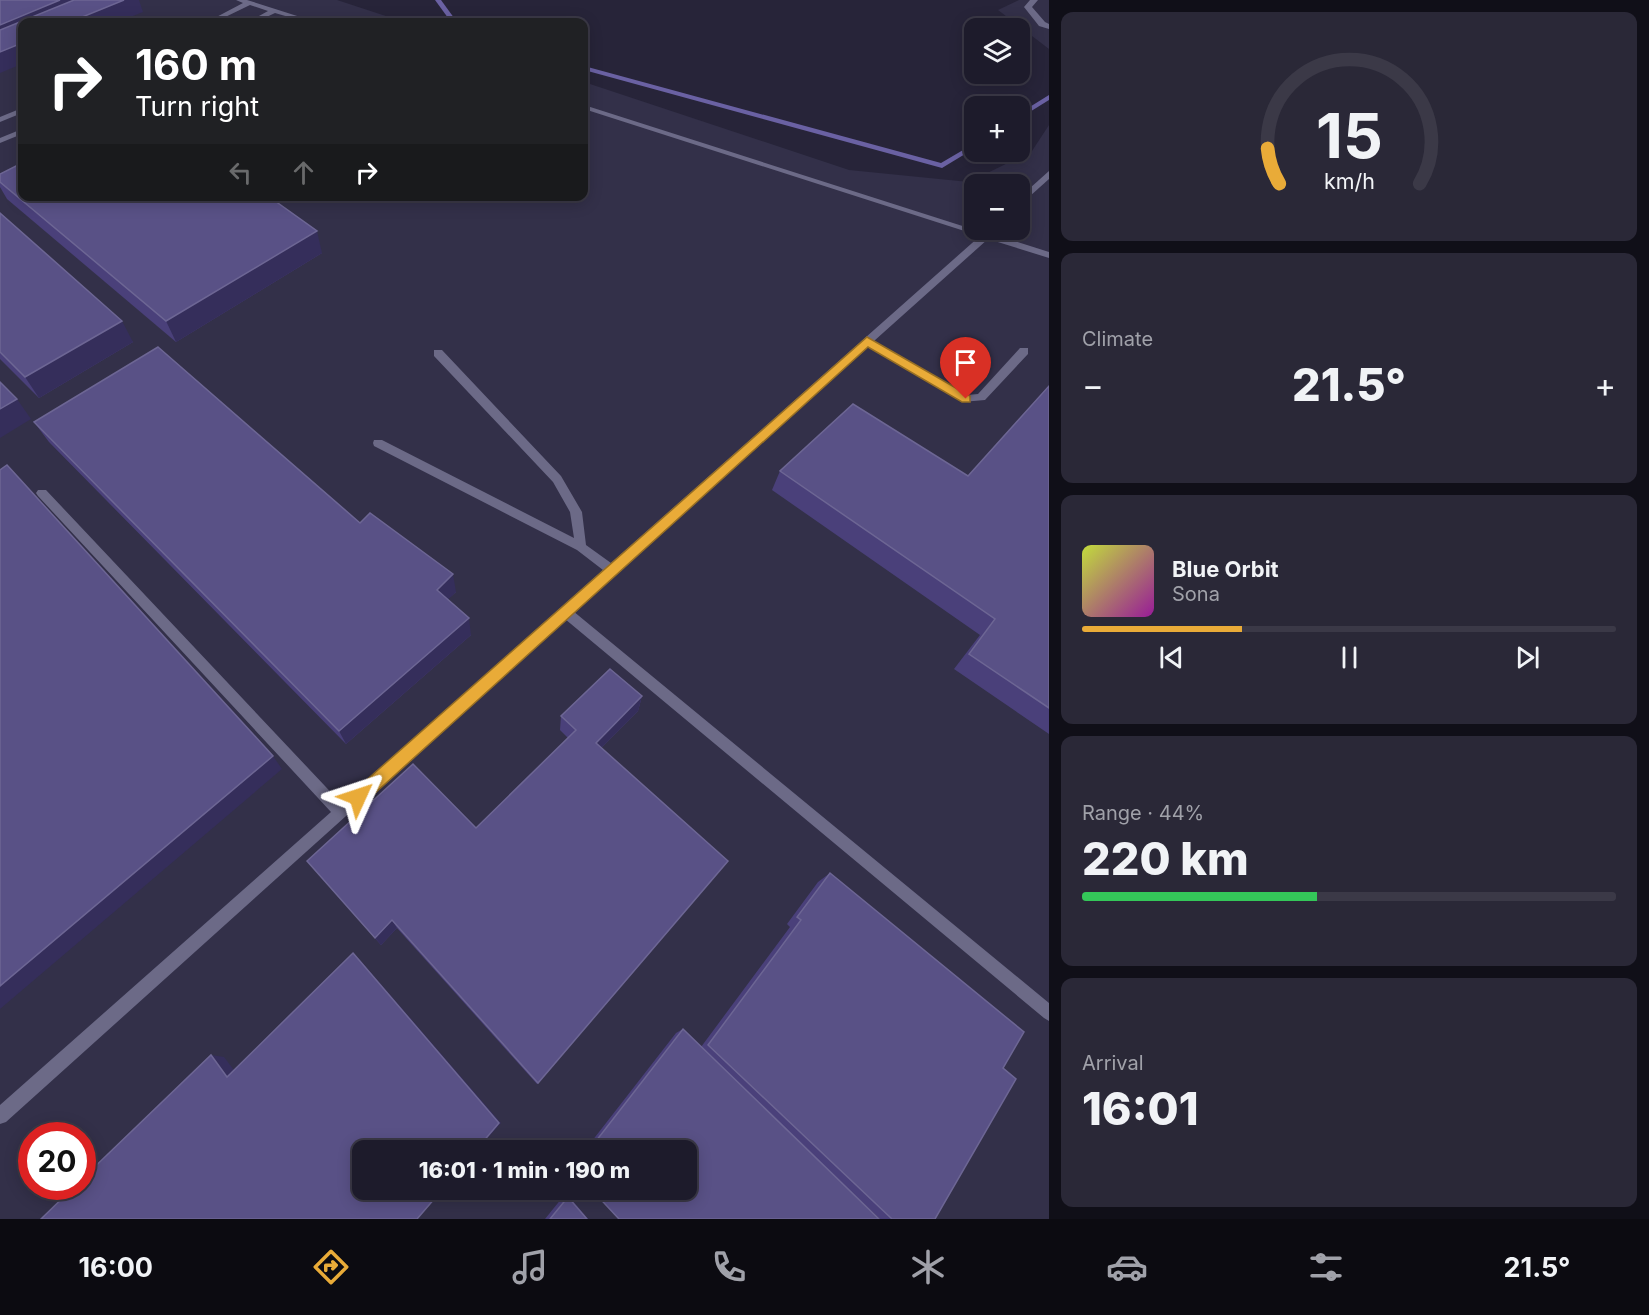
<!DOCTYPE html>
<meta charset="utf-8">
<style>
body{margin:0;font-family:Inter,sans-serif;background:#2a2837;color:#f1f3f6;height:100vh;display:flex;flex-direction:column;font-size:22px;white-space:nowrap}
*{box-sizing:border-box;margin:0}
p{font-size:20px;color:#a0a1a9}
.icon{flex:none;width:33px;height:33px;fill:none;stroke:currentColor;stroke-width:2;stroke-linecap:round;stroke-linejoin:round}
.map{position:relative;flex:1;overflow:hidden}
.drawer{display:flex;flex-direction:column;gap:12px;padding:12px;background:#100f18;width:600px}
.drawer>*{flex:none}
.hud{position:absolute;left:18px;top:18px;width:570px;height:183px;border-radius:12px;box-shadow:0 3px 15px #0003,0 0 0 2px #3b3947;background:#202124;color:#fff;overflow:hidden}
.fabs{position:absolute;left:964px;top:18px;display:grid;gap:12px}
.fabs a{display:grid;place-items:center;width:66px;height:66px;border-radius:12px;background:#1d1b2b;box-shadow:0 3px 15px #0003,0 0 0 2px #3b3947;font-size:30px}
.speed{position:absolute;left:18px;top:1122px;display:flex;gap:12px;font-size:30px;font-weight:700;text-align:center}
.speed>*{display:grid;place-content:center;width:78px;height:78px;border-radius:50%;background:#1d1b2b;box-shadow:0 3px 15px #0003,0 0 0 2px #3b3947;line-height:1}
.speed .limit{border:9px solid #d22;background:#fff;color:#111}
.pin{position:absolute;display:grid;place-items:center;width:51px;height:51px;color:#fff;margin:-62px -26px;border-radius:50% 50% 50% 0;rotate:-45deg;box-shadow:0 0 6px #0007}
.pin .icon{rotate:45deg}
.me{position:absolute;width:66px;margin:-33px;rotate:48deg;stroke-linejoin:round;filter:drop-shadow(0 0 4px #0008)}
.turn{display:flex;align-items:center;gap:21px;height:126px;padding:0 18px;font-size:27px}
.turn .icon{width:78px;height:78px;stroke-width:2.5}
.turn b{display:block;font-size:42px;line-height:51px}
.lanes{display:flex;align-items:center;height:57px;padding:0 18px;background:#0003;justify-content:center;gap:30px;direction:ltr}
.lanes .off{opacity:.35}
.big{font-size:45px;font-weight:800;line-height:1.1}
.drawer .widget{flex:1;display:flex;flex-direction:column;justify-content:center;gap:9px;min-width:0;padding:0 21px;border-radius:12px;background:#2a2837}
.drawer .dial{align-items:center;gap:0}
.dial svg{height:156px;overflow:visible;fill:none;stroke:#3b3947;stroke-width:7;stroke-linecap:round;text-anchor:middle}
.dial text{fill:#f1f3f6;stroke:none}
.song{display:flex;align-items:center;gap:18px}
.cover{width:72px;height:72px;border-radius:9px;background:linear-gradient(135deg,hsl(70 70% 55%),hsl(300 70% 35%))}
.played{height:6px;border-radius:3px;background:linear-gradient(90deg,#e9ab38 30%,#3b3947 30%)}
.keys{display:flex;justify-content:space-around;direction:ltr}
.heat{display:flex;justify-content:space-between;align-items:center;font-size:33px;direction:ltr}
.charge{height:9px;border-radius:4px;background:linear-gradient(90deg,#34c759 44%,#3b3947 0)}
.trip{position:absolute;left:352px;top:1140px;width:345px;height:60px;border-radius:12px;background:#1d1b2b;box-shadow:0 3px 15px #0003,0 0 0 2px #3b3947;font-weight:800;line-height:60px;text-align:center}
.tabs{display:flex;height:96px;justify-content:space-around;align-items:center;background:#0c0b11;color:#a0a1a9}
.tabs .icon{width:42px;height:42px}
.tabs .on{color:#e9ab38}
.tabs b{font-size:27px;color:#f1f3f6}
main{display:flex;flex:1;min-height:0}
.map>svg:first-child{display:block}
.built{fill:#333049;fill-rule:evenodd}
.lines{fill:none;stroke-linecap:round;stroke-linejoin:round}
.stream{fill:#6a61a3;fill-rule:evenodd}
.lane{fill:#6c6a87;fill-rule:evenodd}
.wall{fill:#4a407a}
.shaded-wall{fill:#352e5b}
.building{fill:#595186;stroke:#6d6694;stroke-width:1.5}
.route{fill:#e9ab38;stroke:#976f24;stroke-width:1.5}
</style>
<main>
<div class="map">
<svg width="1049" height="1219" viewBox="0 0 1049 1219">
<rect width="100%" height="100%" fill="#272439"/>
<g class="built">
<path d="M0 0H337L404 22H22V196H584V82L849 170 969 182 1032 151 1049 125V1219H0ZM975 184H1020V230H975ZM32 1136H82V1186H32ZM363 1150H687V1190H363Z"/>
<path d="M1019 0H1049V49L998 10Z"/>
</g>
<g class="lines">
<g class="stream">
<path d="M435 0H441L457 22H451Z"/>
<path d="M584 66 941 163 975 143V148L942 168 584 70Z"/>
<path d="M1049 95V100L1020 118V113Z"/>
</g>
<g class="lane">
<path d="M236 0H247L316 22H306L275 13 256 22H248L268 11 250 5 215 22H207L243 3Z"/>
<path d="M1030 0H1038L1032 7 1045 22 1049 24V29L1039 26 1024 7Z"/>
<path d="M584 105 975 230 985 231 987 230H996L993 234 1049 252V258L988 239 874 341 967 395 978 394 1020 348H1028V354L985 400 962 402 868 346 573 611 1049 1003V1021L1044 1018 565 619 6 1122 0 1124V1105L331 812 38 496 36 493 38 490H46L341 803 603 570 577 550 374 446 373 443 374 440H382L574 538 570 512 553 482 434 356V350H442L561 476 582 512 586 545 611 563 980 236 584 109Z"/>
<path d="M22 108V113L0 122V117Z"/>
<path d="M22 129V134L0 143V138Z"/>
<path d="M1049 171V179L1020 205V197Z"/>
</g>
</g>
<g class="wall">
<path d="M0 174 322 253 176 342 7 199 0 187Z"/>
<path d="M0 213 133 342 39 398 0 359Z"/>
<path d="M1049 386V734L954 669 980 635 772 490 780 471 968 476Z"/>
<path d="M34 422 360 523 456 592 448 599 471 635 346 744 49 442Z"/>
<path d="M642 696 638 711 601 748 728 861 537 1084 397 928 381 945 307 861 476 828 568 738 560 730 561 716Z"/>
<path d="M830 873 1003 1068 935 1219H880L801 1144 687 1150H585L676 1033 683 1029 701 1047 790 927 787 924 818 882Z"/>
<path d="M566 1193 588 1219H545Z"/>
</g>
<g class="shaded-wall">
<path d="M60 0H122L0 51V25Z"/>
<path d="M124 0H139L143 12 118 22H70Z"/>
<path d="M22 43V64L0 73V52Z"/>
<path d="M317 231 322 253 176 342 166 321Z"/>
<path d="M122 321 133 342 39 398 25 377Z"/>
<path d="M17 399 31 419 0 438V409Z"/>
<path d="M453 574 456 592 440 607 437 590Z"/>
<path d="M469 618 471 635 346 744 339 731Z"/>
<path d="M642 696 638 711 593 756 596 743Z"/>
<path d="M273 756 282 769 0 1009V986Z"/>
<path d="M392 920 397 928 381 945 375 938Z"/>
<path d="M353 953 360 960 501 1123 477 1150Z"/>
<path d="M211 1055 224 1057 240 1078 227 1077Z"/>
<path d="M566 1193 588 1219H587L568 1197Z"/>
</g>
<g class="building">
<path d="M0 0H60L0 25Z"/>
<path d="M74 0H124L70 22H22V43L0 52V30Z"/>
<path d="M22 163V196H268L317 231 166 321 0 182V174Z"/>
<path d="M0 213 122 321 25 377 0 352Z"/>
<path d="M158 347 360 523 370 513 453 574 437 590 469 618 339 731 34 422Z"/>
<path d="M0 382 17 399 0 409Z"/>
<path d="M1049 386V708L969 654 995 619 780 471 853 404 968 476Z"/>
<path d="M7 465 273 756 0 986V470Z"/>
<path d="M610 669 642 696 596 743 728 861 538 1083 392 920 375 938 307 861 413 764 476 828 576 730 561 716Z"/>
<path d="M830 873 1024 1032 1003 1068 1016 1079 935 1219H892L708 1045 801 920 797 917Z"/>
<path d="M353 953 499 1123 476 1150H363V1190H442L417 1219H41L75 1186H82V1179L211 1055 227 1077Z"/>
<path d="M683 1029 879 1219H619L592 1190H687V1150H589Z"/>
<path d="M568 1197 587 1219H550Z"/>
</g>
<path class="route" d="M867 337 970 396V402H962L868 347 364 803 358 805 353 803 351 797 353 792Z"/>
</svg>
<div class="fabs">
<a><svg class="icon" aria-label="layers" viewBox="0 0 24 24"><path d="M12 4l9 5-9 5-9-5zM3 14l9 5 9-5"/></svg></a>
<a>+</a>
<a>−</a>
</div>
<div class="speed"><div class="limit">20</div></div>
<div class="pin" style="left:966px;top:399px;background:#d93025"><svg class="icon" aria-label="arrive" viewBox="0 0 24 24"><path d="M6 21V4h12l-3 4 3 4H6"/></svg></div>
<svg class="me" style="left:358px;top:797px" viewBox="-20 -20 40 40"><path d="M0-17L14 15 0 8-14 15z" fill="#e9ab38" stroke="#fff" stroke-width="4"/></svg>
<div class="trip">16:01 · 1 min · 190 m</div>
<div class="hud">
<div class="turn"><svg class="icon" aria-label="right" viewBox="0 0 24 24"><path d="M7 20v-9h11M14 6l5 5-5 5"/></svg><div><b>160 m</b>Turn right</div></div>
<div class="lanes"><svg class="icon off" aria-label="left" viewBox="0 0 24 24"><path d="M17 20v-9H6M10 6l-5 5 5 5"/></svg><svg class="icon off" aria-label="ahead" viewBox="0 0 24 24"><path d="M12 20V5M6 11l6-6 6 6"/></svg><svg class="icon" aria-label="right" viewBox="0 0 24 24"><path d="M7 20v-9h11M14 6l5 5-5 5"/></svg></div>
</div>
</div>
<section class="drawer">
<div class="widget dial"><svg viewBox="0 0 100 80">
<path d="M14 69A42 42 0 1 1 86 69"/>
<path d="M14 69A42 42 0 0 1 8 51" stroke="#e9ab38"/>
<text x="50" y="56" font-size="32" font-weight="700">15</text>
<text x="50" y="72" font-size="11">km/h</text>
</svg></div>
<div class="widget"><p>Climate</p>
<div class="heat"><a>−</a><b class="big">21.5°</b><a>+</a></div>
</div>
<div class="widget">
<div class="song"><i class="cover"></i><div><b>Blue Orbit</b><p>Sona</p></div></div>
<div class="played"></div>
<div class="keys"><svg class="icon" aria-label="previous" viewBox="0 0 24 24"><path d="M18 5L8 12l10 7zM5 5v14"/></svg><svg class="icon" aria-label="pause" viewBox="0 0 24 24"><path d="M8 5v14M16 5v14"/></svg><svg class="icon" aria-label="next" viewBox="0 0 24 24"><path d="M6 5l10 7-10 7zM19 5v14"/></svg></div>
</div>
<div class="widget"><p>Range · 44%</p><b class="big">220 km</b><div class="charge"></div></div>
<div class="widget"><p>Arrival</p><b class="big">16:01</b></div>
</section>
</main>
<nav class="tabs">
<b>16:00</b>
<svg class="icon on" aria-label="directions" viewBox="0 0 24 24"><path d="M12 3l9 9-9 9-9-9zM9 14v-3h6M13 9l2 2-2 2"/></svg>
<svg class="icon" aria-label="music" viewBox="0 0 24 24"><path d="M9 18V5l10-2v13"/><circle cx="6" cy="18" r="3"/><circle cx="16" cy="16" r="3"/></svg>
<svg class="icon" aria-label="phone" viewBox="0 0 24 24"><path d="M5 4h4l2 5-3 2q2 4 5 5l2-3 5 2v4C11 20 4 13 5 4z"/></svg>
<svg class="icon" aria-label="climate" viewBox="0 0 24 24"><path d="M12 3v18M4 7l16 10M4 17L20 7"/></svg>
<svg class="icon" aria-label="car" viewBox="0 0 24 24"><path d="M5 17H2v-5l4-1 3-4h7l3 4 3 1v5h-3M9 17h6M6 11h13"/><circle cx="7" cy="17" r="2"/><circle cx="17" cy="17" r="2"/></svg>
<svg class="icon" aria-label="filters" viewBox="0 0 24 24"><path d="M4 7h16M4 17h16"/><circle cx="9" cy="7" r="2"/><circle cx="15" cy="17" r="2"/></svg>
<b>21.5°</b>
</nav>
